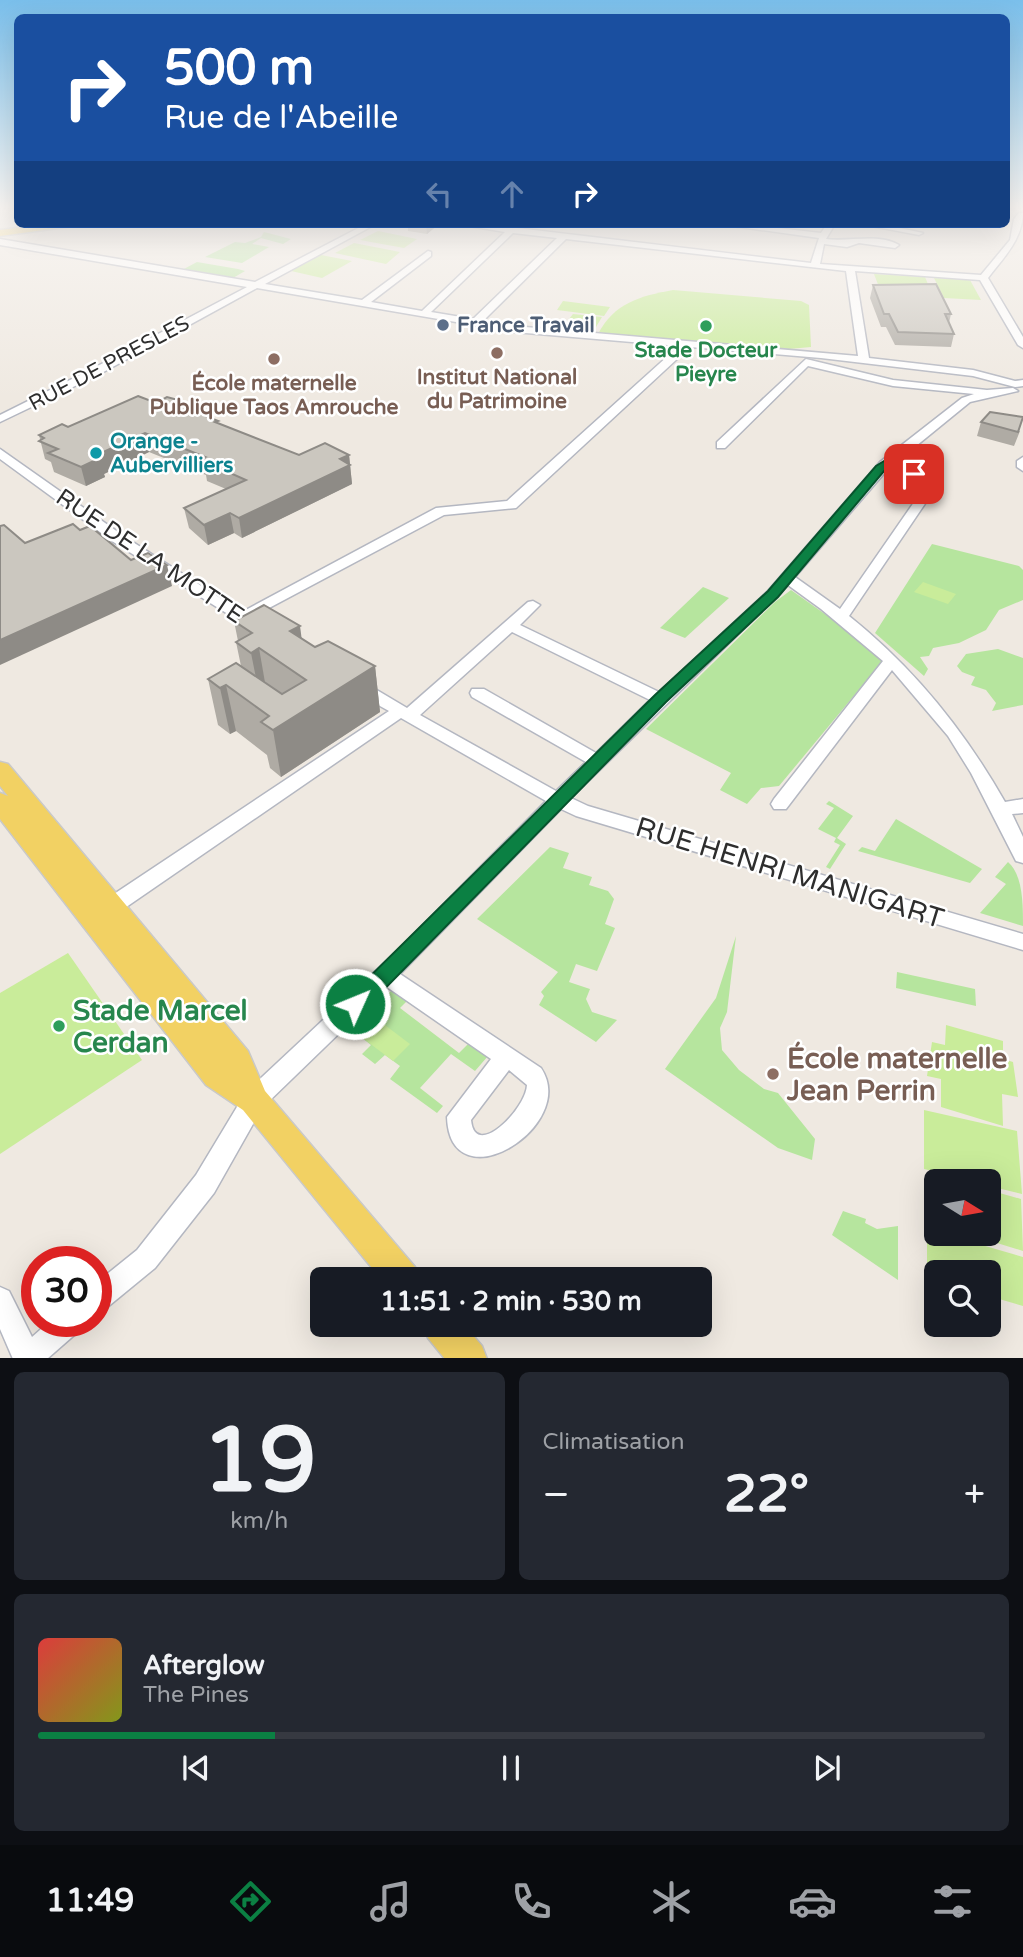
<!DOCTYPE html>
<html lang="fr">
<meta charset="utf-8">
<style>
body{margin:0;font-family:"Varela Round",sans-serif;background:#242831;color:#f1f3f6;height:100vh;display:flex;flex-direction:column;font-size:26px;white-space:nowrap}
*{box-sizing:border-box;margin:0}
p{font-size:23px;color:#9ea1a6}
.icon{flex:none;width:38px;height:38px;fill:none;stroke:currentColor;stroke-width:2;stroke-linecap:round;stroke-linejoin:round}
.map{position:relative;height:1358px;overflow:hidden}
.drawer{display:flex;flex-direction:column;gap:14px;padding:14px;background:#0d0f14;flex:1}
.drawer>*{flex:none}
.banner{position:absolute;left:14px;top:14px;width:996px;height:214px;border-radius:10px;box-shadow:0 7px 28px #0002;background:#1a4fa0;color:#fff;overflow:hidden}
.needle{width:46px;rotate:101deg}
.controls{position:absolute;left:924px;top:1169px;display:grid;gap:14px}
.controls a{display:grid;place-items:center;width:77px;height:77px;border-radius:10px;background:#171b24;box-shadow:0 7px 28px #0002;font-size:35px}
.speed{position:absolute;left:21px;top:1246px;display:flex;gap:14px;font-size:35px;font-weight:700;text-align:center}
.speed>*{display:grid;place-content:center;width:91px;height:91px;border-radius:50%;background:#171b24;box-shadow:0 7px 28px #0002;line-height:1}
.speed .limit{border:10px solid #d22;background:#fff;color:#111}
.pin{position:absolute;display:grid;place-items:center;width:60px;height:60px;color:#fff;margin:-30px;border-radius:14px;box-shadow:0 4px 10px #0006}
.me{position:absolute;width:77px;margin:-38px;rotate:46deg;stroke-linejoin:round;filter:drop-shadow(0 0 5px #0008)}
.turn{display:flex;align-items:center;gap:24px;height:147px;padding:0 35px;font-size:32px}
.turn .icon{width:91px;height:91px;stroke-width:2.5}
.turn b{display:block;font-size:49px;line-height:60px}
.lanes{display:flex;align-items:center;height:66px;padding:0 35px;background:#0003;justify-content:center;gap:35px;direction:ltr}
.lanes .off{opacity:.35}
.big{font-size:52px;font-weight:700;line-height:1.1}
.drawer .widget{flex:1;display:flex;flex-direction:column;justify-content:center;gap:10px;min-width:0;padding:0 24px;border-radius:10px;background:#242831}
.drawer .dial{align-items:center;gap:0}
.dial b{font-size:91px;line-height:1}
.song{display:flex;align-items:center;gap:21px}
.cover{width:84px;height:84px;border-radius:10px;background:linear-gradient(135deg,hsl(0 70% 55%),hsl(70 70% 35%))}
.played{height:7px;border-radius:4px;background:linear-gradient(90deg,#0b8043 25%,#363941 25%)}
.keys{display:flex;justify-content:space-around;direction:ltr}
.heat{display:flex;justify-content:space-between;align-items:center;font-size:38px;direction:ltr}
.drawer .tiles{flex:1;display:grid;gap:14px;grid-template-columns:1fr 1fr}
.widget:last-child{grid-column:span 2}
.trip{position:absolute;left:310px;top:1267px;width:402px;height:70px;border-radius:10px;background:#171b24;box-shadow:0 7px 28px #0002;font-weight:700;line-height:70px;text-align:center}
.dock{display:flex;height:112px;justify-content:space-around;align-items:center;background:#090b0e;color:#9ea1a6}
.dock .icon{width:49px;height:49px}
.dock .selected{color:#0b8043}
.dock b{font-size:32px;color:#f1f3f6}
.map>svg:first-child{display:block}
.green{fill:#b6e59e}
.pitch{fill:#c9ec9a}
.lines{fill:none;stroke-linecap:round;stroke-linejoin:round}
.minor-casing{stroke:#b4b7c1;stroke-width:3}
.major-casing{stroke:#c9c9c9;stroke-width:3}
.minor{fill:#fff;fill-rule:evenodd}
.major{fill:#f2d163;fill-rule:evenodd}
.wall{fill:#afaba4}
.shaded-wall{fill:#8e8b86}
.building{fill:#cbc7bf;stroke:#8e8b86;stroke-width:2}
.route{fill:#0b8043;stroke:#07532c;stroke-width:2}
.service-dot{fill:#5c6f8a;stroke:#fff;stroke-width:2.5}
.leisure-dot{fill:#2e9e5b;stroke:#fff;stroke-width:2.5}
.education-dot{fill:#8d6e63;stroke:#fff;stroke-width:2.5}
.culture-dot{fill:#0f9aa8;stroke:#fff;stroke-width:2.5}
.labels{text-anchor:middle;stroke-width:5;stroke-linejoin:round;paint-order:stroke}
.far-service-label{font-size:21px;font-weight:bold;fill:#4e5e75;stroke:#fff;text-anchor:start}
.far-leisure-label{font-size:21px;font-weight:bold;fill:#27864d;stroke:#fff}
.far-street-label{font-size:21px;fill:#2e2e2e;stroke:#fff}
.far-education-label{font-size:21px;font-weight:bold;fill:#785e54;stroke:#fff}
.far-culture-label{font-size:21px;font-weight:bold;fill:#0d838f;stroke:#fff;text-anchor:start}
.street-label{font-size:24px;fill:#2e2e2e;stroke:#fff}
.near-street-label{font-size:28px;fill:#2e2e2e;stroke:#fff}
.near-leisure-label{font-size:28px;font-weight:bold;fill:#27864d;stroke:#fff;text-anchor:start}
.near-education-label{font-size:28px;font-weight:bold;fill:#785e54;stroke:#fff;text-anchor:start}
</style>
<div class="map">
<svg width="1023" height="1359" viewBox="0 0 1023 1359">
<rect width="100%" height="100%" fill="#efe9e1"/>
<g class="green">
<path d="M264 232 291 239 283 244 261 238 252 244 269 247 242 263 205 257 235 242 245 243 261 237Z"/>
<path d="M197 262 238 269 245 271 233 278 182 270Z"/>
<path d="M932 544 1019 566 1023 570V600L999 610 986 630 959 643 933 648 929 656 920 657 928 669 924 676 875 633Z"/>
<path d="M703 587 729 598 685 638 660 628Z"/>
<path d="M791 590 863 641 882 662 779 786 761 788 747 804 720 790 731 773 646 729 775 602Z"/>
<path d="M998 649 1023 658V705L992 711 996 703 986 690 971 685 975 677 962 672 957 666 966 654Z"/>
<path d="M829 801 853 816 837 838 846 844 830 869 826 867 840 845 834 842 836 838 818 829 834 808 826 804Z"/>
<path d="M896 819 982 869 970 883 858 851 862 847 875 851Z"/>
<path d="M550 847 569 853 563 868 592 877 589 885 608 891 614 899 605 924 615 928 597 971 576 964 569 982 590 989 586 999 592 1012 617 1020 596 1042 539 1005 544 996 541 992 558 972 477 919Z"/>
<path d="M1008 862C1023 875 1023 904 1023 926L980 913 1006 884 995 877Z"/>
<path d="M736 936 727 1012 720 1028 722 1050 739 1070 764 1089 778 1093 815 1139 812 1160 778 1148 665 1069 716 998Z"/>
<path d="M897 972 975 989 976 1006 896 988Z"/>
<path d="M393 989 408 1000 400 1008 459 1053 469 1043 488 1056 475 1071 451 1054 420 1088 443 1106 437 1113 390 1079 400 1066 385 1055 375 1064 362 1054 371 1045 352 1030Z"/>
<path d="M843 1211 866 1219 865 1223 877 1229 898 1226V1280L832 1235Z"/>
</g>
<g class="pitch">
<path d="M378 231 417 239 404 248 360 240Z"/>
<path d="M354 243 400 252 386 264 335 253Z"/>
<path d="M321 255 352 261 322 278 291 271Z"/>
<path d="M874 274 925 277 930 289 879 287Z"/>
<path d="M934 278 970 280 981 300 944 298Z"/>
<path d="M673 290 801 301 809 305 811 347 789 349 598 334C614 303 640 296 673 290Z"/>
<path d="M563 301 610 307 604 316 557 310Z"/>
<path d="M573 314 602 317 593 332 562 328Z"/>
<path d="M923 582 956 594 948 604 914 592Z"/>
<path d="M68 953 142 1060 0 1154V993Z"/>
<path d="M369 1013 410 1044 393 1061 352 1030Z"/>
<path d="M946 1025 1003 1041V1059L1013 1062 1018 1097 1002 1094 1003 1126 941 1107V1079L927 1076 932 1042 945 1045Z"/>
<path d="M924 1110 1017 1131 1022 1194 989 1186V1181H973L924 1169Z"/>
<path d="M926 1175 953 1181H936V1224L927 1221Z"/>
<path d="M989 1190 1021 1199 1023 1251 968 1234H989Z"/>
<path d="M927 1229 1023 1257V1306L989 1296V1272H936V1281L927 1278Z"/>
</g>
<g class="lines">
<defs>
<g id="minor">
<path d="M1019 213H1023C1022 240 1004 257 988 278L1023 337V348L1018 345 980 280 855 271 869 358 973 370 1015 381 1023 380V386L1015 387 973 376 821 358 690 347 516 508 444 515 252 617 265 628 258 633 115 543 0 459V449L125 537 242 612 436 508 507 501 679 346 514 332 257 288 98 375 0 422V415L90 370 247 287 0 245V239L255 282 366 224H376L265 284 362 300 428 251 431 252V256L371 302 422 311 505 232 457 224 509 227 517 224 519 226 517 228 811 263 819 238 718 224H742L821 233 827 224H835L826 239C850 242 878 233 899 245L895 248 859 243 847 247 824 244 820 264 981 275 1010 240 1014 219ZM513 233 557 238 473 319 431 312ZM566 239 846 271 858 356 514 326 483 321Z"/>
<path d="M861 224H880L923 233 919 235Z"/>
<path d="M806 359 893 380 987 390 1013 388 1018 391 970 402 894 464 941 480 849 616C914 668 964 730 1005 802L1023 799V813L1012 814 1023 837V863L1016 861 971 773 948 736 892 670 786 809H774L771 804 774 799 883 661 821 609 788 585 571 798 588 806 1023 934V950L576 816 561 809 400 974 541 1068C580 1126 450 1206 447 1117L491 1059 387 987 262 1108 214 1193 155 1268 105 1309 96 1313V1283L137 1250 196 1175 246 1092 398 950 546 801 401 718 119 912 112 914 105 912 102 906 105 900 389 711 353 691 351 687 353 683H365L407 708 528 602 533 601 540 605 520 625 659 692 768 591 880 462 962 398 974 394 893 386 808 366 725 448H717V442ZM887 470 928 482 840 609 795 577ZM512 632 650 700 596 753 484 689H472L470 693 472 697 586 762 556 791 420 715ZM509 1070 527 1085C526 1109 475 1161 471 1120Z"/>
<path d="M1023 457V471L1017 467V461Z"/>
<path d="M0 1287 9 1291 32 1337 50 1321H84L80 1330 47 1359H13L0 1329Z"/>
</g>
<g id="major">
<path d="M52 224H87L0 236V230Z"/>
<path d="M0 762 8 764 248 1051 265 1091 415 1267 420 1279H381L243 1110 206 1085 0 819V793L8 796 0 786Z"/>
<path d="M423 1325H464L482 1346 487 1359H445L428 1338Z"/>
</g>
</defs>
<use href="#minor" class="minor-casing"/>
<use href="#major" class="major-casing"/>
<use href="#minor" class="minor"/>
<use href="#major" class="major"/>
</g>
<g class="wall">
<path d="M408 224H439L427 234 408 231Z"/>
<path d="M873 285 951 314 949 323 954 334 951 347 895 345 886 327H881L870 298Z"/>
<path d="M156 403 205 415 218 421V423L299 455H349L352 484 242 538 234 533 208 545 189 528 184 508 226 489 207 481 206 475 149 452 104 474 105 477 86 486 54 472 51 462 45 459 39 435Z"/>
<path d="M981 422 1020 431 1014 446 977 436Z"/>
<path d="M234 621 302 639 315 647 375 666 380 712 281 777 270 768 267 755 236 731 230 734 218 725 208 679 241 666 236 642 238 641Z"/>
</g>
<g class="shaded-wall">
<path d="M426 224H439L427 234Z"/>
<path d="M145 433 149 452 104 474 105 477 86 486 81 467 99 454Z"/>
<path d="M349 455 352 484 242 538 239 518Z"/>
<path d="M230 513 234 533 208 545 204 525Z"/>
<path d="M167 565 172 586 0 665V640Z"/>
<path d="M300 626 306 671 290 631Z"/>
<path d="M259 648 267 694 260 698 251 653Z"/>
<path d="M375 666 380 712 281 777 273 730Z"/>
<path d="M226 685 236 731 230 734 220 688Z"/>
</g>
<g class="building">
<path d="M936 284 951 314H945L954 334 898 332 889 314H884L873 285Z"/>
<path d="M138 396 156 403 167 397 178 400 204 410 198 413 218 421 215 422 299 455 325 443 349 455 340 459 350 465 239 518 230 513 204 525 184 508 246 480 203 461 206 460 202 458 205 457 145 433 99 454 96 456 100 458 81 467 48 453 58 449 39 441 44 438 39 435 62 424 68 427Z"/>
<path d="M990 412 1023 417 1018 432 981 422Z"/>
<path d="M73 524 80 530 90 526 131 560 148 553 167 565 0 640V526L4 525 25 543Z"/>
<path d="M264 605 300 626 290 631 315 647 328 641 375 666 273 730 261 722 269 716 226 685 220 688 208 679 236 663 282 694 306 680 259 648 251 653 236 642 252 633 234 621Z"/>
</g>
<linearGradient id="sky" x2="0" y2="1"><stop stop-color="#7abfeb"/><stop offset="0.52" stop-color="#f8f5f2"/><stop offset="1" stop-color="#f8f5f2" stop-opacity="0"/></linearGradient>
<rect width="1023" height="398" fill="url(#sky)"/>
<path class="route" d="M884 461 920 474 914 478 884 471 778 597 666 702 363 1011 355 1014 348 1011 345 1004 348 998 655 695 768 591 876 466Z"/>
<circle class="service-dot" cx="443" cy="325" r="7"/>
<g class="leisure-dot">
<circle cx="706" cy="326" r="7"/>
<circle cx="59" cy="1026" r="7"/>
</g>
<g class="education-dot">
<circle cx="497" cy="353" r="7"/>
<circle cx="274" cy="359" r="7"/>
<circle cx="773" cy="1074" r="7"/>
</g>
<circle class="culture-dot" cx="96" cy="453" r="7"/>
<g class="labels">
<g class="far-service-label">
<text x="457" y="332">France Travail</text>
</g>
<g class="far-leisure-label">
<text x="706" y="357">Stade Docteur<tspan x="706" dy="24">Pieyre</tspan></text>
</g>
<g class="far-street-label">
<text transform="translate(109 363) rotate(-28)" y="7">RUE DE PRESLES</text>
</g>
<g class="far-education-label">
<text x="497" y="384">Institut National<tspan x="497" dy="24">du Patrimoine</tspan></text>
<text x="274" y="390">École maternelle<tspan x="274" dy="24">Publique Taos Amrouche</tspan></text>
</g>
<g class="far-culture-label">
<text x="110" y="448">Orange -<tspan x="110" dy="24">Aubervilliers</tspan></text>
</g>
<g class="street-label">
<text transform="translate(150 556) rotate(34)" y="8">RUE DE LA MOTTE</text>
</g>
<g class="near-street-label">
<text transform="translate(790 872) rotate(17)" y="10">RUE HENRI MANIGART</text>
</g>
<g class="near-leisure-label">
<text x="73" y="1020">Stade Marcel<tspan x="73" dy="32">Cerdan</tspan></text>
</g>
<g class="near-education-label">
<text x="787" y="1068">École maternelle<tspan x="787" dy="32">Jean Perrin</tspan></text>
</g>
</g>
</svg>
<div class="controls">
<a><svg class="needle" viewBox="-14 -14 28 28"><path d="M0-13l5 13h-10z" fill="#e53935"/><path d="M0 13l5-13h-10z" fill="#9ea1a6"/></svg></a>
<a><svg class="icon" aria-label="search" viewBox="0 0 24 24"><circle cx="10" cy="10" r="6"/><path d="M15 15l6 6"/></svg></a>
</div>
<div class="speed"><div class="limit">30</div></div>
<div class="pin" style="left:914px;top:474px;background:#d93025"><svg class="icon" aria-label="arrive" viewBox="0 0 24 24"><path d="M6 21V4h12l-3 4 3 4H6"/></svg></div>
<svg class="me" style="left:355px;top:1004px" viewBox="-20 -20 40 40"><circle r="17" fill="#0b8043" stroke="#fff" stroke-width="3"/><path d="M0-11L8 9 0 5-8 9z" fill="#fff"/></svg>
<div class="trip">11:51 · 2 min · 530 m</div>
<div class="banner">
<div class="turn"><svg class="icon" aria-label="right" viewBox="0 0 24 24"><path d="M7 20v-9h11M14 6l5 5-5 5"/></svg><div><b>500 m</b>Rue de l'Abeille</div></div>
<div class="lanes"><svg class="icon off" aria-label="left" viewBox="0 0 24 24"><path d="M17 20v-9H6M10 6l-5 5 5 5"/></svg><svg class="icon off" aria-label="ahead" viewBox="0 0 24 24"><path d="M12 20V5M6 11l6-6 6 6"/></svg><svg class="icon" aria-label="right" viewBox="0 0 24 24"><path d="M7 20v-9h11M14 6l5 5-5 5"/></svg></div>
</div>
</div>
<section class="drawer">
<div class="tiles">
<div class="widget dial"><b>19</b><p>km/h</p></div>
<div class="widget"><p>Climatisation</p>
<div class="heat"><a>−</a><b class="big">22°</b><a>+</a></div>
</div>
<div class="widget">
<div class="song"><i class="cover"></i><div><b>Afterglow</b><p>The Pines</p></div></div>
<div class="played"></div>
<div class="keys"><svg class="icon" aria-label="previous" viewBox="0 0 24 24"><path d="M18 5L8 12l10 7zM5 5v14"/></svg><svg class="icon" aria-label="pause" viewBox="0 0 24 24"><path d="M8 5v14M16 5v14"/></svg><svg class="icon" aria-label="next" viewBox="0 0 24 24"><path d="M6 5l10 7-10 7zM19 5v14"/></svg></div>
</div>
</div>
</section>
<nav class="dock">
<b>11:49</b>
<svg class="icon selected" aria-label="directions" viewBox="0 0 24 24"><path d="M12 3l9 9-9 9-9-9zM9 14v-3h6M13 9l2 2-2 2"/></svg>
<svg class="icon" aria-label="music" viewBox="0 0 24 24"><path d="M9 18V5l10-2v13"/><circle cx="6" cy="18" r="3"/><circle cx="16" cy="16" r="3"/></svg>
<svg class="icon" aria-label="phone" viewBox="0 0 24 24"><path d="M5 4h4l2 5-3 2q2 4 5 5l2-3 5 2v4C11 20 4 13 5 4z"/></svg>
<svg class="icon" aria-label="climate" viewBox="0 0 24 24"><path d="M12 3v18M4 7l16 10M4 17L20 7"/></svg>
<svg class="icon" aria-label="car" viewBox="0 0 24 24"><path d="M5 17H2v-5l4-1 3-4h7l3 4 3 1v5h-3M9 17h6M6 11h13"/><circle cx="7" cy="17" r="2"/><circle cx="17" cy="17" r="2"/></svg>
<svg class="icon" aria-label="filters" viewBox="0 0 24 24"><path d="M4 7h16M4 17h16"/><circle cx="9" cy="7" r="2"/><circle cx="15" cy="17" r="2"/></svg>
</nav>
